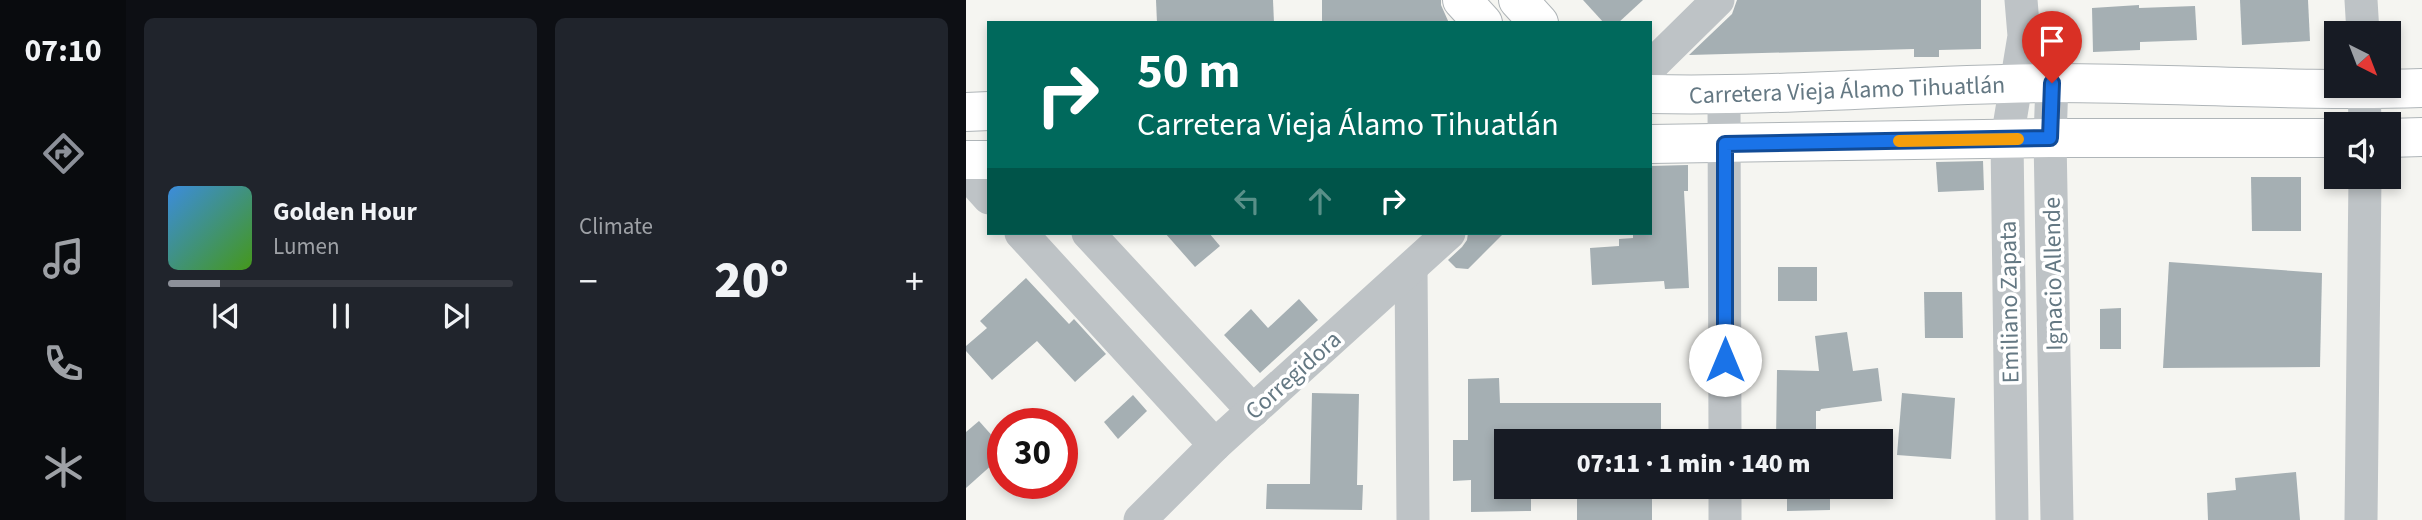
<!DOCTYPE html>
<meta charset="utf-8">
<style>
body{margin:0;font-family:"Source Sans 3",sans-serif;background:#20242c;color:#f1f3f6;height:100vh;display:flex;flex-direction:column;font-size:26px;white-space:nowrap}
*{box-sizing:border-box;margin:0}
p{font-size:23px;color:#9ea1a6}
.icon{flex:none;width:38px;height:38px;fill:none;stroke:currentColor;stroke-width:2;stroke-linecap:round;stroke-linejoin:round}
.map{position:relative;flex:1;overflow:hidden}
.panel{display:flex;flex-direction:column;gap:18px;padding:18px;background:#0d0f14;width:840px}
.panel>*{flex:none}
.hud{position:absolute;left:21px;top:21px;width:665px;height:214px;border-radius:0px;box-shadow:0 4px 10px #0003;background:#00695c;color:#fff;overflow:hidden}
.needle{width:46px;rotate:138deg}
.tools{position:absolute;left:1358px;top:21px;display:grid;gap:14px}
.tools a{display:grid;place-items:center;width:77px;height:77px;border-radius:0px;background:#171b24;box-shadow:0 4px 10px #0003;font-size:35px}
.speed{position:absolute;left:21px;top:408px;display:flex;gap:14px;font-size:35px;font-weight:700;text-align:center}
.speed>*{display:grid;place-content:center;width:91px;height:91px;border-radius:50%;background:#171b24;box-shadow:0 4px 10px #0003;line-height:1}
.speed .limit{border:10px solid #d22;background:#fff;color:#111}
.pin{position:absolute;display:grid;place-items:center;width:60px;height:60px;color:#fff;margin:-72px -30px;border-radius:50% 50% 50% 0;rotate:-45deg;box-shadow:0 0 7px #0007}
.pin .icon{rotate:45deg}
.me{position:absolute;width:77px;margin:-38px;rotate:0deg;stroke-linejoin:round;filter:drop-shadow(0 0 5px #0008)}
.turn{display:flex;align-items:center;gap:24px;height:147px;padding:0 35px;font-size:32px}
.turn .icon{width:91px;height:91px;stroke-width:2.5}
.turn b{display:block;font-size:49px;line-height:60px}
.lanes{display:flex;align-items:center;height:66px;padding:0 35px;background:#0003;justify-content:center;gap:35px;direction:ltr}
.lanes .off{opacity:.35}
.big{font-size:52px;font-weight:800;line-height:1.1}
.panel .widget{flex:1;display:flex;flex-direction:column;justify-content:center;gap:10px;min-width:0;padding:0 24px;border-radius:10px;background:#20242c}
.song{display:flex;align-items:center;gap:21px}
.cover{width:84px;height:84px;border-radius:10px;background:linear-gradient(135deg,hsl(210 70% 55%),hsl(100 70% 35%))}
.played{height:7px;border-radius:4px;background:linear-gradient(90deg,#8c9099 15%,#363941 15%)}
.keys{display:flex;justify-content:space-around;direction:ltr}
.heat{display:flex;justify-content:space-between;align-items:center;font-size:38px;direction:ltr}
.panel .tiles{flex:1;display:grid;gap:18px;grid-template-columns:repeat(2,1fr)}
.trip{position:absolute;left:528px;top:429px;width:399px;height:70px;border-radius:0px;background:#171b24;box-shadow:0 4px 10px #0003;font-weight:800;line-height:70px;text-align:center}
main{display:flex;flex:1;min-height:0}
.tabs{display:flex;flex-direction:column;width:126px;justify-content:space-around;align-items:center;background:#090b0e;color:#9ea1a6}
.tabs .icon{width:49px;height:49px}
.tabs .on{color:#8c9099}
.tabs b{font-size:32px;color:#f1f3f6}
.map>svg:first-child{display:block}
.building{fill:#a5afb3}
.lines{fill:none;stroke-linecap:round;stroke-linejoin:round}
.major-casing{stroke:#afb5b8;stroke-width:40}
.minor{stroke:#bec3c6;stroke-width:33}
.major{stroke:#fff;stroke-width:38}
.route-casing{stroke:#114b97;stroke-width:18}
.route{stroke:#1a73e8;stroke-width:12}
.slow{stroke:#f59e0b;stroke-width:12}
.labels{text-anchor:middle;stroke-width:7;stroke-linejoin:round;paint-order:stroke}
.street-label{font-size:24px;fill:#647883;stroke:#fff}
</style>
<main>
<nav class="tabs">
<b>07:10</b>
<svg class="icon on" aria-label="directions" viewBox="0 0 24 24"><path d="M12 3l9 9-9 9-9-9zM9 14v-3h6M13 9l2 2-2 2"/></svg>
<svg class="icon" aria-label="music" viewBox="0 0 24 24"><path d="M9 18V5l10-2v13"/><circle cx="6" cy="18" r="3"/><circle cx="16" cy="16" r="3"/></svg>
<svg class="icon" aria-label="phone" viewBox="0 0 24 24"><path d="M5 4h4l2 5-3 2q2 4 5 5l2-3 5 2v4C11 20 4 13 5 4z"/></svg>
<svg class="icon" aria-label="climate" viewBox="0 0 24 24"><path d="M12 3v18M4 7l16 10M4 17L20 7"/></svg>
</nav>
<section class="panel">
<div class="tiles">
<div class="widget">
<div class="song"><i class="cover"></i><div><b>Golden Hour</b><p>Lumen</p></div></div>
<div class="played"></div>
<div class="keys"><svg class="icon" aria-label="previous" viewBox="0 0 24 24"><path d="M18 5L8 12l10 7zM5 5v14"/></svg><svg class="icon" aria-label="pause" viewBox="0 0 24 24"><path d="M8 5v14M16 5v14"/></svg><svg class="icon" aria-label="next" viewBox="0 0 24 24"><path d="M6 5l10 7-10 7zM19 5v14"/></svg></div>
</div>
<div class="widget"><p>Climate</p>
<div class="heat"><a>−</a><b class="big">20°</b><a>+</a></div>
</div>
</div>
</section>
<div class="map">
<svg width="1456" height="520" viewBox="0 0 1456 520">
<rect width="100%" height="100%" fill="#f5f5f1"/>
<g class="building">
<path d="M190 0H307L308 23H191Z"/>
<path d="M356 0H475V5L483 23H356Z"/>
<path d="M617 0H677L652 23H638Z"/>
<path d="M771 0H1015V49L973 50V57H948V49L723 55 766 14Z"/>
<path d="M1274 0H1342L1344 41 1276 45Z"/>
<path d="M1173 5V8L1229 6 1231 40 1174 42V50L1127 52 1126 8Z"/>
<path d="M1017 161 1018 190 972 192 970 162Z"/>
<path d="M722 165V191H718L723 288 699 289 698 281 626 285 624 248 653 246V239L667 238V233H684V166Z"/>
<path d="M1285 177H1335V231H1286Z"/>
<path d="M199 233H243L254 246 229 267Z"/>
<path d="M502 233H538L502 269 490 268 482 260 496 247 501 240Z"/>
<path d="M1203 262 1356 273 1354 367 1197 368Z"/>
<rect x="812" y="267" width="39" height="34"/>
<path d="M60 278 103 324 108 319 140 354 109 382 71 341 26 380 0 351V346L21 328 14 321Z"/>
<path d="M958 292H996L997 338H959Z"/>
<path d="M333 299 352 320 294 373 258 335 285 309 302 328Z"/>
<path d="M1155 308V349H1134V309Z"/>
<path d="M881 332 887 371 912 368 916 401 855 409 854 411H850V441H810L811 370 853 371 849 336Z"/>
<path d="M533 378 534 403H695V441H541V486H565V511L505 512V480L487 481V440H502V379Z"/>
<path d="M346 393 393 394 391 485H397L396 510 300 509 301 484H344Z"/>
<path d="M936 393 989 398 985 459 931 455Z"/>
<path d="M167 395 181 411 152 439 138 422Z"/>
<path d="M13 421 37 448V455L0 488V432Z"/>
<path d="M1330 472 1334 520H1242L1241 493 1270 490 1269 478Z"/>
<rect x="611" y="486" width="75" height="34"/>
<path d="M821 486H864V510L821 511Z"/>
</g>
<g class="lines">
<defs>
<g id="major">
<path d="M496 0 517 23"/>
<path d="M552 0 573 23"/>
<path d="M684 94C818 97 952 84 1086 83 1209 83 1333 92 1456 88"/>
<path d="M0 112 23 111"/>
<path d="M1423 138 1456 137"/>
<path d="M684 144 1084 138H1370"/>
<path d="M0 160H23"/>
</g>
</defs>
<use href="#major" class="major-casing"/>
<g class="minor">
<path d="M1395 0 1397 33"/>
<path d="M1074 62 1086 83 1084 138 1091 520"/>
<path d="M684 71 687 64 752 0"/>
<path d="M1398 86 1399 124"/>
<path d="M758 96 759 441"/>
<path d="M0 173 23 198"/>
<path d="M55 233 249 445"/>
<path d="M122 233 287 411"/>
<path d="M445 268 447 520"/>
<path d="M174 520 249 445 483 233"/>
<path d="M759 520V486"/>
<path d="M1046 520 1041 139 1058 36 1055 0"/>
<path d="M1395 520 1399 177"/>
</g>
<use href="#major" class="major"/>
</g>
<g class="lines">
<defs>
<path id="route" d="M759 360V144L1084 138 1086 83"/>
</defs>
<use href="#route" class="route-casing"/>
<use href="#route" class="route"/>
<path class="slow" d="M933 141 1052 139"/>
</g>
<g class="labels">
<g class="street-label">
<text transform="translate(881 90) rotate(-2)" y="8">Carretera Vieja Álamo Tihuatlán</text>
<text transform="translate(1087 274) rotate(-91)" y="8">Ignacio Allende</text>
<text transform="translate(1043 302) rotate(-91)" y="8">Emiliano Zapata</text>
<text transform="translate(327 375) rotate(-42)" y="8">Corregidora</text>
</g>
</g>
</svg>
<div class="tools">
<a><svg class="needle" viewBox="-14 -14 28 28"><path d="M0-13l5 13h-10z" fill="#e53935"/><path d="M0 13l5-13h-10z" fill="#9ea1a6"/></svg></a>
<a><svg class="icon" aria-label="sound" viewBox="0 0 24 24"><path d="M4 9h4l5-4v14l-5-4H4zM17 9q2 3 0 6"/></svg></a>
</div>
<div class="speed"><div class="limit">30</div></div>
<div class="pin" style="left:1086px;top:83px;background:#d93025"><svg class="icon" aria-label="arrive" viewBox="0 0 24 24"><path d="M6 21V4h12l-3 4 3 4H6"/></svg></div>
<svg class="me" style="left:759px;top:360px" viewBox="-20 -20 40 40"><circle r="19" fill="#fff"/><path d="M0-13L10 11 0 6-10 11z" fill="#1a73e8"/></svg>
<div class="trip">07:11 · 1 min · 140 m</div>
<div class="hud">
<div class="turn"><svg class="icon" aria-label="right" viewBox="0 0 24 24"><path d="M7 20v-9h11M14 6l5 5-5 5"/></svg><div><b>50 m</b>Carretera Vieja Álamo Tihuatlán</div></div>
<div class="lanes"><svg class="icon off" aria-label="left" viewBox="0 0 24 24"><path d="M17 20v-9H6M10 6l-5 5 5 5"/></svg><svg class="icon off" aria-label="ahead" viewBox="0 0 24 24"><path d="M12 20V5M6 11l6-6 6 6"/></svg><svg class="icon" aria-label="right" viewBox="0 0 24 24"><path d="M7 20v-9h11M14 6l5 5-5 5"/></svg></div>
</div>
</div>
</main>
